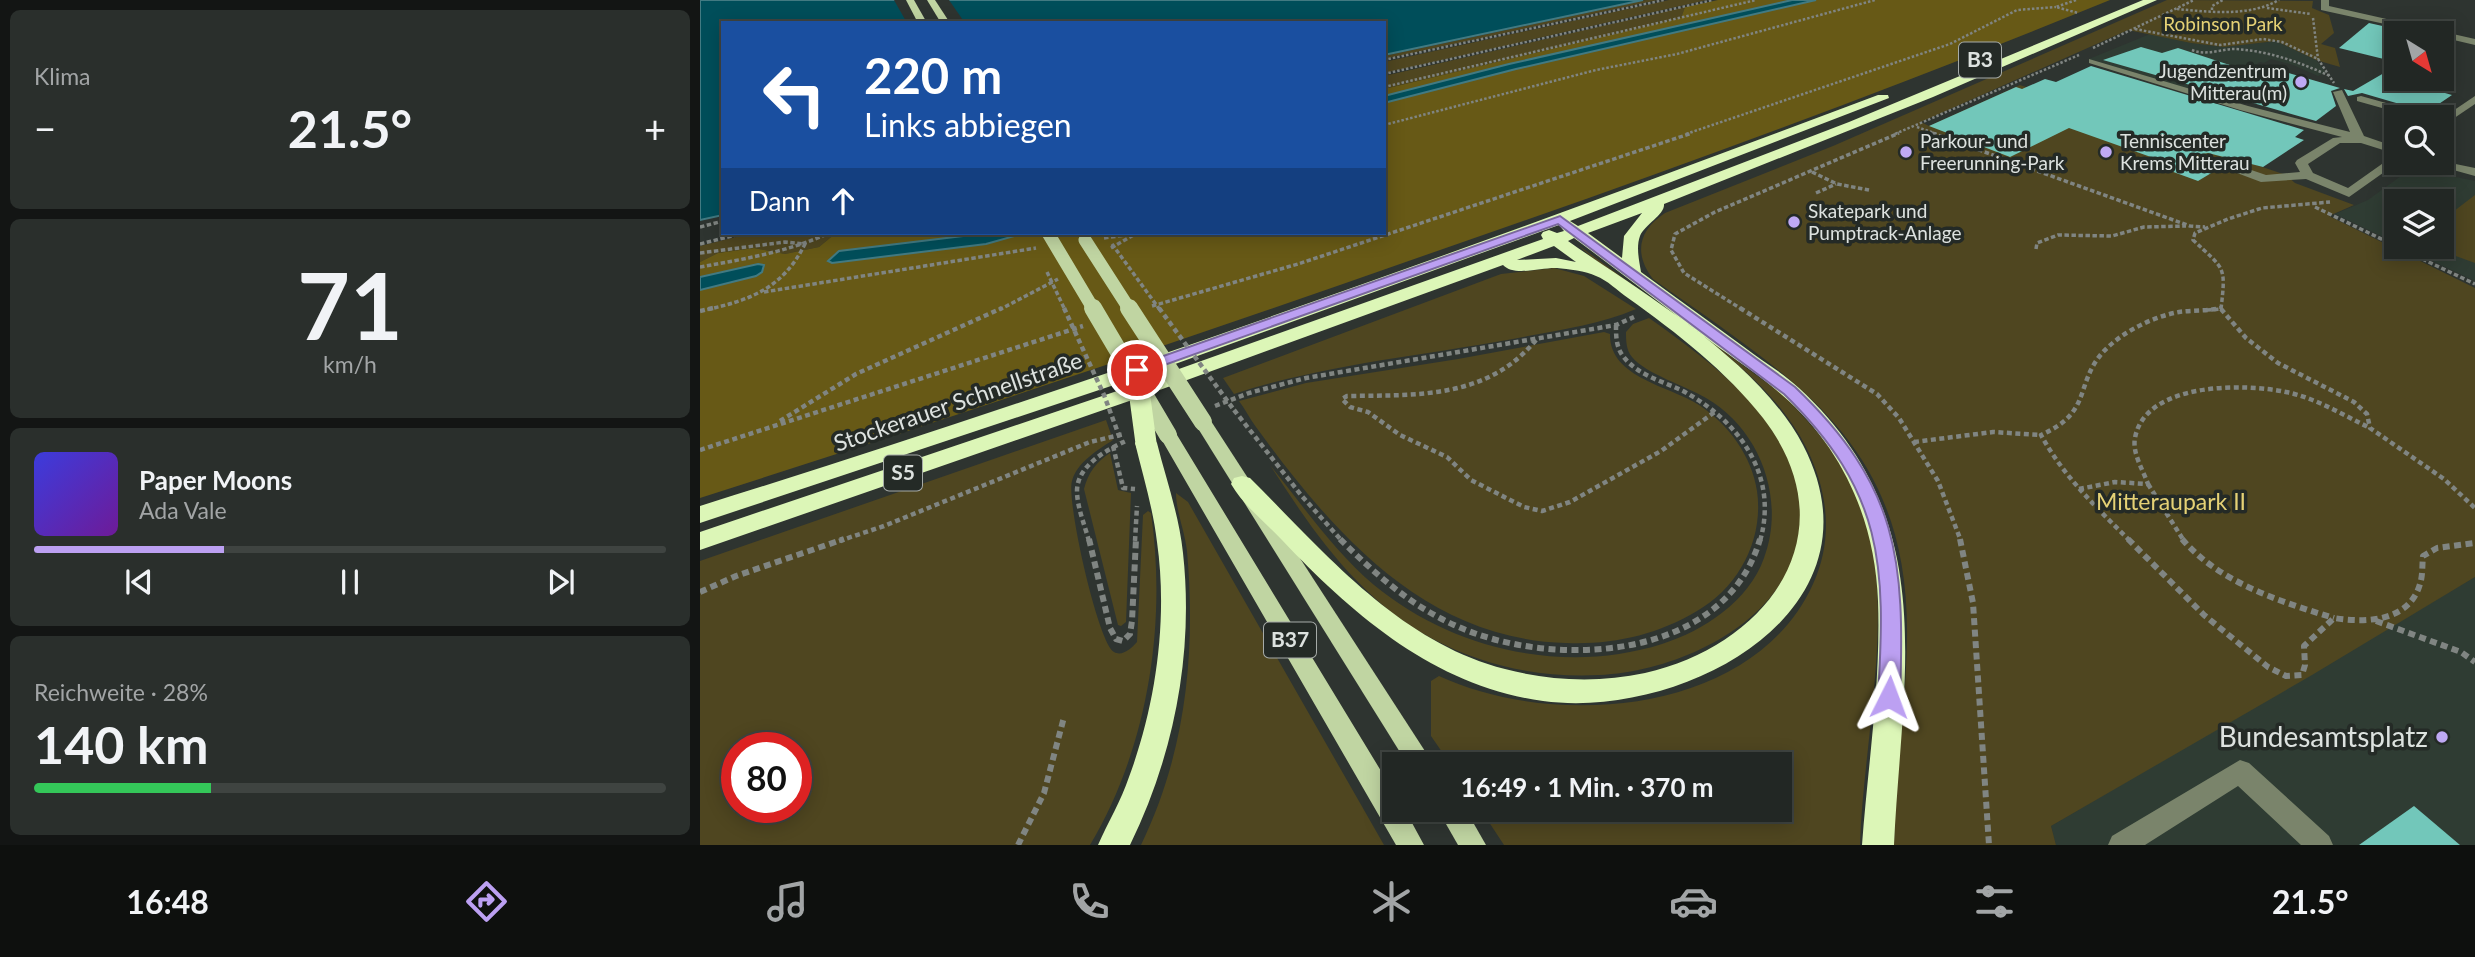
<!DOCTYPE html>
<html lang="de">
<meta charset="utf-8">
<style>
body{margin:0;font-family:Lato,sans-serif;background:#2a2f2c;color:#f1f3f6;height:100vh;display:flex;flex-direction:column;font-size:26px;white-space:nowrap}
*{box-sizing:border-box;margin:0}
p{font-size:23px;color:#a2a5a6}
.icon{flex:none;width:38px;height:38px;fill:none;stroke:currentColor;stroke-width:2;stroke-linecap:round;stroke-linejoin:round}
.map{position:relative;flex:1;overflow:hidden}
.drawer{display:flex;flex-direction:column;gap:10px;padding:10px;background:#131514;width:700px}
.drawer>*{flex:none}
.guide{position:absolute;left:21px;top:21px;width:665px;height:214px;border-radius:0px;box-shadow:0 4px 18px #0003,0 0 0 2px #3f4441;background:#1a4fa0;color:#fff;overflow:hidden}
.needle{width:46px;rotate:143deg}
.tools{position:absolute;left:1684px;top:21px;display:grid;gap:14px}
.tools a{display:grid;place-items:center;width:70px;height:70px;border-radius:0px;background:#222724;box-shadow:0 4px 18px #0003,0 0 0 2px #3f4441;font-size:35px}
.speed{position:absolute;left:21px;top:732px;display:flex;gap:14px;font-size:35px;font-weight:700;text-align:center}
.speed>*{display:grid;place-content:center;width:91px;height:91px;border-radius:50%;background:#222724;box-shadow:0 4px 18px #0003,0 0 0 2px #3f4441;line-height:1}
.speed .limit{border:10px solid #d22;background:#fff;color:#111}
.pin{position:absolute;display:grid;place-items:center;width:60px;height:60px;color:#fff;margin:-30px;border:4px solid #fff;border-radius:50%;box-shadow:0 2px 7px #0007}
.me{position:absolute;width:77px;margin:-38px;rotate:3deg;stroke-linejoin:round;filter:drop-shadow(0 0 5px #0008)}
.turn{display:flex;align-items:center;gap:24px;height:147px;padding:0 28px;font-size:32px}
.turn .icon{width:91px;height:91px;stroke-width:2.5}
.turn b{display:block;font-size:49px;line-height:60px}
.then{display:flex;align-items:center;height:66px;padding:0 28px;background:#0003;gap:14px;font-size:26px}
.big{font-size:52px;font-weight:700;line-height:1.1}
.drawer .card{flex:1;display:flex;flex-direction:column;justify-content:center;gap:10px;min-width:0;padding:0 24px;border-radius:10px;background:#2a2f2c}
.drawer .dial{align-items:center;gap:0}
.dial b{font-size:91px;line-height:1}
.song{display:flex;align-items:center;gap:21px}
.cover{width:84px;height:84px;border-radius:10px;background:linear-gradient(135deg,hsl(240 70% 55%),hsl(280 70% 35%))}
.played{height:7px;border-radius:4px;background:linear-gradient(90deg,#bca0f2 30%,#3f4441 30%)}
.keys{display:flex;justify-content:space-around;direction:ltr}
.heat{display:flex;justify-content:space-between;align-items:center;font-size:38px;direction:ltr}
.charge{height:10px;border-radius:5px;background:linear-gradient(90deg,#34c759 28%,#3f4441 0)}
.trip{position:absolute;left:682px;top:752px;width:410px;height:70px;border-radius:0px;background:#222724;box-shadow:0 4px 18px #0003,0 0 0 2px #3f4441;font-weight:700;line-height:70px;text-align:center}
.dock{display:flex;height:112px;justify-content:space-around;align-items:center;background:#0e100e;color:#a2a5a6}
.dock .icon{width:49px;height:49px}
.dock .active{color:#bca0f2}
.dock b{font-size:32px;color:#f1f3f6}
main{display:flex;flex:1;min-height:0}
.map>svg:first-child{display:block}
.built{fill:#2f3c33}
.green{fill:#4f4620;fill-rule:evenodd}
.forest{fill:#675916}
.water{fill:#004e5a;stroke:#427a82;stroke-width:2}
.pier{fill:#2e3430}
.building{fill:#72c7ba}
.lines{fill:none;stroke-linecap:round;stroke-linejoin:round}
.path-far3{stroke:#808582;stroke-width:2.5;stroke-dasharray:2.5 2;stroke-linecap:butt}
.path-far2{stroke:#808582;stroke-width:3.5;stroke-dasharray:4.5 2.5;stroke-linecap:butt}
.path-far1{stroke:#808582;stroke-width:4.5;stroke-dasharray:5 3.5;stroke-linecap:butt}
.path{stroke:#808582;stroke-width:6;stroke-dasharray:7 4.5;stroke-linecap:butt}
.minor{fill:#7a846b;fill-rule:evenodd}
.major{fill:#c0d5a2;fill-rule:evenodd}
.highway{fill:#dcf6b7;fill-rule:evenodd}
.path-bridge-far1{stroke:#808582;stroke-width:3.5;stroke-dasharray:4.5 2.5;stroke-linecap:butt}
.path-bridge{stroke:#808582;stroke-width:4.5;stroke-dasharray:5 3.5;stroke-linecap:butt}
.major-bridge-far1{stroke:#c0d5a2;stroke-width:13}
.major-bridge{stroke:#c0d5a2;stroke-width:18}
.highway-bridge{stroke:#dcf6b7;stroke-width:21}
.route{fill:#bca0f2;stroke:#7a689d;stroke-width:2}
.poi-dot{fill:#bfa9f4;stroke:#242a26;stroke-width:2.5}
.labels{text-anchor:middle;stroke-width:7;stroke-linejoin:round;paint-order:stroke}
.far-park-label{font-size:19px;fill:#e5d175;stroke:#242a26}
.far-poi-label{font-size:19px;fill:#dde2df;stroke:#242a26;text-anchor:start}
.shield{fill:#242a26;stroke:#a6aba8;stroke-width:2}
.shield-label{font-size:21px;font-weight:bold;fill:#dde2df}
.street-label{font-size:23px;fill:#dde2df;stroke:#242a26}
.park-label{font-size:23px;fill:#e5d175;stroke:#242a26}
.near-poi-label{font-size:28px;fill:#dde2df;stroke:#242a26;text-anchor:end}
</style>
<main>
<section class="drawer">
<div class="card"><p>Klima</p>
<div class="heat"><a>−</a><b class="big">21.5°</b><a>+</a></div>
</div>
<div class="card dial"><b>71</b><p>km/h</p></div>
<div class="card">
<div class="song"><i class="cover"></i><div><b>Paper Moons</b><p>Ada Vale</p></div></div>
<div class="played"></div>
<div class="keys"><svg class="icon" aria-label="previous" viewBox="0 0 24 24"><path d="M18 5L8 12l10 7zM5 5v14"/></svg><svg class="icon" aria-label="pause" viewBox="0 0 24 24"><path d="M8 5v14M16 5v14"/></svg><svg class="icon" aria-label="next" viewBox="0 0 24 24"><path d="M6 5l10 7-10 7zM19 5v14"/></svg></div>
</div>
<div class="card"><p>Reichweite · 28%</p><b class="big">140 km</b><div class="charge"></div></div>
</section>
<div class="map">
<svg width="1775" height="845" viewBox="0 0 1775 845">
<rect width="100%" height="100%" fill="#2e3430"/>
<g class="built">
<path d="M1450 34 1491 43 1524 47 1576 41 1616 60 1626 72 1618 76 1593 65 1571 59 1564 63 1560 62 1545 71 1549 73 1512 96 1389 59Z"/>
<path d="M1712 168 1775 181V281L1703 247H1741V201H1696V243L1635 214 1668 200Z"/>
<path d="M1775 577V845H1356L1351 826Z"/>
</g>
<g class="green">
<path d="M946 0H958L684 59V56Z"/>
<path d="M969 0H1007L684 73V62Z"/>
<path d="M1467 0 1613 1 1612 8 1629 15 1634 33 1621 44 1635 48 1640 67 1616 60 1576 41 1524 47 1491 43 1428 30 1221 122 1229 126 1320 85 1586 175 1595 183 1654 205 1629 216 1775 288V577L1612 675 1351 826 1356 845H1194C1195 776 1206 708 1207 639 1210 443 1095 380 953 279 933 253 939 230 965 213L1133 146Z"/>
<path d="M985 7 981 18 684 89V76Z"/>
<path d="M1775 195V263L1731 247H1741V221Z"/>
<path d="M52 233H136L119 247 85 254 54 248 18 253 0 262V246Z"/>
<path d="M878 245 1082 394C1110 423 1139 454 1156 491 1201 593 1163 736 1160 845H804L781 810H1080V765H751L731 736V681L739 676C855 730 1054 715 1113 584 1134 538 1128 491 1106 447 1069 375 991 329 928 283 912 271 892 259 878 245Z"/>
<path d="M854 268 884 276 936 309C901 324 865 329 828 336 730 355 628 363 534 394L523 378 801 274Z"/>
<path d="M949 318C1005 358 1072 405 1094 475 1132 595 1002 670 899 675 840 678 783 666 731 638 659 599 613 532 570 465 603 506 634 551 674 585 753 650 864 675 962 644 1003 631 1049 601 1064 558 1086 499 1060 429 1006 398 986 386 946 374 932 357 926 350 926 340 926 332L933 324Z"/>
<path d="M904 332 910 334C909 378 970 386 999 405 1028 424 1052 456 1057 491 1064 539 1039 587 997 611 957 635 912 645 866 643 725 639 634 534 556 427 550 419 545 409 539 401L606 383 758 359Z"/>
<path d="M406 420 413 440C398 450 377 462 372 481 366 500 398 643 414 652 422 657 432 648 437 642L443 515 448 511 451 513C467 624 448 748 390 845H0V561ZM37 747H96V807H37Z"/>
<path d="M410 453 418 490 431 493 426 622 421 626 418 625 384 489C388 473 396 462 410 453Z"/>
<path d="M476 493 488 502 684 845H441C486 752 496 652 487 551 485 532 476 511 476 493Z"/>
</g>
<g class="forest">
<path d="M1018 0H1092L810 64 684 96V89L981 18 985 7Z"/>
<path d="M1116 0H1410C1183 93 952 177 720 257 481 341 241 421 0 498V290L55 276 58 264 0 277V262L18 253 54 248 85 254 119 247 136 233H288L139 251 132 263 286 244 325 233H684V103L816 69Z"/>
</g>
<g class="water">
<path d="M0 0H943L684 55V23H23V215L0 220Z"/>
<path d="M1092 0H1116L816 69 684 103V96L809 64Z"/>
<path d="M288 233H325L286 244 132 263 128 261 139 251Z"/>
<path d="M58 264 64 265 62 272 56 276 0 290V277Z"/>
</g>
<path class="pier" d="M194 0H249L265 23H207Z"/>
<g class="building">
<path d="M1669 23 1696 29V62L1639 48Z"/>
<path d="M1441 47 1462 53 1478 48 1554 73 1565 66 1640 88 1631 91 1636 106 1616 121 1403 60Z"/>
<path d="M1391 66 1604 130 1595 137 1604 140 1563 167 1508 153 1496 155V160L1518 169 1498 181 1457 166 1465 162 1369 128 1310 157 1229 126 1316 87 1322 89 1345 79 1356 82Z"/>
<path d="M1696 66V79L1752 95 1727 112 1662 93 1648 96 1644 89 1653 91Z"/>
<path d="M1714 806 1760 845H1659Z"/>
</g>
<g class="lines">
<g class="path-far3">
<path d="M1376 0 1356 7 1378 13"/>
<path d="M1567 8 1611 14"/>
<path d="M1477 9C1510 12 1549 17 1579 0"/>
<path d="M1512 10V6L1523 0"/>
<path d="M1613 18 1618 59"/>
<path d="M1435 29 1520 45 1563 39 1582 42 1618 59 1634 83"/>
<path d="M1393 48 1494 0"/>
<path d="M1492 50C1506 56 1521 49 1535 49 1569 51 1599 62 1630 76"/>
<path d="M684 60 964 0"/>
<path d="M684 74 1013 0"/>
<path d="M684 87 1056 0"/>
<path d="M684 125 896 70 977 54 1175 0"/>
<path d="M1217 127 1237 134"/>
<path d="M986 134 1250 44 1317 10 1356 7"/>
<path d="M1195 134 1379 55"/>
</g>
<g class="path-far2">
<path d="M1232 133 1490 226 1505 227"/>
<path d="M1112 172 1137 184 1169 190"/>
<path d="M1116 193 1136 184"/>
<path d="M1615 207 1696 246"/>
<path d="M0 227 23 221"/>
<path d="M404 238 433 234"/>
<path d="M0 244 44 233"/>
<path d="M1697 247 1775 284"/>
<path d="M411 248 437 233"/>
<path d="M1336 249 1337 243 1358 235 1412 236 1444 227 1486 226"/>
<path d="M0 253 85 242 105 244C83 288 51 300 5 310"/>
<path d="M0 267C44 259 88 252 129 233"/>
<path d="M64 292 336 248"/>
<path d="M452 306 598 264 992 133"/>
<path d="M299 310 358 279"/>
<path d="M1043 310 984 273 971 250 975 234 1015 212 1199 133"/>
<path d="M1507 310 1521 309C1526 265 1525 270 1493 240L1495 233 1528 219 1562 208 1630 202"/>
</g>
<g class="path-far1">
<path d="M1040 308 1177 394 1199 418 1238 481 1261 541"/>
<path d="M1521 309 1546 338 1578 363 1654 402 1667 414 1670 428 1744 479 1775 508"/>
<path d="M0 311 13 308"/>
<path d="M916 325C916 336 916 347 923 356 937 375 962 381 983 391 1039 421 1079 475 1060 541"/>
<path d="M836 340C787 399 718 395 647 396L642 399 650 407 668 412 700 435 747 457 771 480 824 507 842 511 870 502 961 451 1016 411"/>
<path d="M515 406 549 393 606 378 916 325 934 317"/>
<path d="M534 410 601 495 642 541"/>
<path d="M80 421 156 374 302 308"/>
<path d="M1214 442 1293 432 1341 435"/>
<path d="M413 446 423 488 435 489"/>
<path d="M0 450 383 326"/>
<path d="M1448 484 1484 541"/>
<path d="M1379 489 1415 482 1448 484C1443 470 1432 453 1435 438 1445 382 1544 383 1586 392 1616 398 1643 415 1670 428"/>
<path d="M139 541 184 526 390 442 424 434"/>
<path d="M389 541C385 526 377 507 377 491 377 466 406 450 426 441"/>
<path d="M435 541 437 506"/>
<path d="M1430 541C1397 508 1364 477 1341 435 1393 412 1374 385 1403 352 1422 332 1452 317 1479 312 1493 310 1509 311 1521 308"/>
</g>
<g class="path">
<path d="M389 539 410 628 416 639 423 641 430 634 432 621 436 539"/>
<path d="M640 539C674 573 710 605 754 625 852 670 1025 662 1060 539"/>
<path d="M1260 539 1273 603 1289 845"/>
<path d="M1428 539 1504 615 1568 667 1586 676 1602 675 1605 665 1604 646 1634 618C1666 623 1709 622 1720 584 1723 575 1722 565 1723 556L1737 548 1775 543"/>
<path d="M1482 539C1520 583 1581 602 1634 618"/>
<path d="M0 592 36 576 144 539"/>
<path d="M1676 621 1761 652 1775 662"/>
<path d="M318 845 344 793 364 717"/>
</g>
<g class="minor">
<path d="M1621 0H1629V6L1775 39V45L1741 37V33H1726L1621 10Z"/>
<path d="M1389 59 1548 106 1650 132 1633 92 1642 90 1664 136 1696 147 1697 163 1649 197 1606 179 1561 182 1497 158 1507 155 1566 175 1600 172 1595 163 1597 160 1633 138 1642 137 1540 110 1389 63ZM1640 143H1661L1696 154 1648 188 1613 173 1608 164Z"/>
<path d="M1661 96 1729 115 1731 117H1714L1657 101V97Z"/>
<path d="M1775 96V104L1741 127V119Z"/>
<path d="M1741 161 1775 168V176L1728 163Z"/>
<path d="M1540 760 1549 763 1629 836 1633 845H1601L1538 786 1445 845H1408L1412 836Z"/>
</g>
<g class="major">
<path d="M206 0H214L227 23H218Z"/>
<path d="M227 0H235L250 23H241Z"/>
<path d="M503 416 509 418 734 765H708L494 422Z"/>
<path d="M468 429 477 435 695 794V810H705L724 845H696L459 435Z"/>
<path d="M738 810H766L786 845H758Z"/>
</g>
<g class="highway">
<path d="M1443 0H1457L1233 97 964 204C965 215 945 224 940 236 936 247 939 260 941 272 975 297 1010 322 1044 347 1062 361 1083 373 1099 388 1242 520 1202 673 1194 845H1162C1168 764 1181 683 1178 601 1175 521 1143 448 1082 395 1060 375 1034 359 1010 341 965 307 920 272 874 238L868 241C944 294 1059 361 1103 445 1189 610 985 720 843 701 735 686 654 616 582 540 565 522 543 505 531 484L534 478 542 476 550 478C624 552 699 642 805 669 850 681 899 683 945 673 1069 645 1151 532 1063 418 1026 371 977 333 928 298 918 291 907 280 896 276 886 271 868 269 857 268 842 267 814 277 803 265L435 399 0 550V532L420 390 843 239 841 235 843 232 849 230 857 233 864 231 859 225 453 372 0 523V506C397 382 789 242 1178 95H1188L1189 98 870 221 878 226 1149 122ZM942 213 924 236 922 258 888 233ZM854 246 876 262 856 258 817 260Z"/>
<path d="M446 436 454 438 457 443C466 479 479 515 483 553 494 653 474 755 430 845H398C408 822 421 801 429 777 456 705 468 619 457 542 453 508 443 476 435 443L438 438Z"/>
</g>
<g class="path-bridge-far1">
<path d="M412 244 460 310"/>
<path d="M347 272 365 310"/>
</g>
<g class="path-bridge">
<path d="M364 308 404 395 421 441"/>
<path d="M459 308 534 410"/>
</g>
<g class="major-bridge-far1">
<path d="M348 233 394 310"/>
<path d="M385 240 430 310"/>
</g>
<g class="major-bridge">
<path d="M393 308 468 435"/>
<path d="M429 308 503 422"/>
</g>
<path class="highway-bridge" d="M438 383 446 443"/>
</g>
<path class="route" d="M860 216 1095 387C1199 486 1205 560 1200 697L1196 704 1189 706 1181 704 1178 697C1186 564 1184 492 1084 394L858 224 442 373H432L430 370 432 367Z"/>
<g class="poi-dot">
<circle cx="1601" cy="82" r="7"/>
<circle cx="1206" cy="152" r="7"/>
<circle cx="1406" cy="152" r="7"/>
<circle cx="1094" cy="222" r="7"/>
<circle cx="1742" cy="737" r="7"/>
</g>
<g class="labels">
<g class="far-park-label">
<text x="1523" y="31">Robinson Park</text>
</g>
<g class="far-poi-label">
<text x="1587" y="78" text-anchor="end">Jugendzentrum<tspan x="1587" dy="22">Mitterau(m)</tspan></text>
<text x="1220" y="148">Parkour- und<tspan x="1220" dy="22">Freerunning-Park</tspan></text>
<text x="1420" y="148">Tenniscenter<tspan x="1420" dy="22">Krems Mitterau</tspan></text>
<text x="1108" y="218">Skatepark und<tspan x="1108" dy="22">Pumptrack-Anlage</tspan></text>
</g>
<g class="shield">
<rect x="1259" y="42.5" width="42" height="35" rx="5"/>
<rect x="184" y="455.5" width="38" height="35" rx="5"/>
<rect x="564" y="622.5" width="52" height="35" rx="5"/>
</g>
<g class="shield-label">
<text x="1280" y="67">B3</text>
<text x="203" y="480">S5</text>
<text x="590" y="647">B37</text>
</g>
<g class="street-label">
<text transform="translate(258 402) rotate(-19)" y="8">Stockerauer Schnellstraße</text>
</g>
<g class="park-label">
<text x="1471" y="510">Mitteraupark II</text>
</g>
<g class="near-poi-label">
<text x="1728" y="747">Bundesamtsplatz</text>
</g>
</g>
</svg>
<div class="tools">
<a><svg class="needle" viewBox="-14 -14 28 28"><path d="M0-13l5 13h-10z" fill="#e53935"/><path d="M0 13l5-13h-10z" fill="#a2a5a6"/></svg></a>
<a><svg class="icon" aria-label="search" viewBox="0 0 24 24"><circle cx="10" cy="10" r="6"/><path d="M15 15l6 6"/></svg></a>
<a><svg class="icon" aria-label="layers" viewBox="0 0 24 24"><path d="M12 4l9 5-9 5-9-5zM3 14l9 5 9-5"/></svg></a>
</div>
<div class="speed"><div class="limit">80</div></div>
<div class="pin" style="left:437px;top:370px;background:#d93025"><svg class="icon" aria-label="arrive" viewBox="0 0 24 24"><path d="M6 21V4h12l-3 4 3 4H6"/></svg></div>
<svg class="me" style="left:1189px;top:697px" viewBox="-20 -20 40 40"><path d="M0-17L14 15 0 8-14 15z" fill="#bca0f2" stroke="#fff" stroke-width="4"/></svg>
<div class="trip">16:49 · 1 Min. · 370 m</div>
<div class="guide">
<div class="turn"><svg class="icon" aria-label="left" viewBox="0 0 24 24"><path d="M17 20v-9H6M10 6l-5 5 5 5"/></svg><div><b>220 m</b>Links abbiegen</div></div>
<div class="then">Dann<svg class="icon" aria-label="ahead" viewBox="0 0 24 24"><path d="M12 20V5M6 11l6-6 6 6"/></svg></div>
</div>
</div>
</main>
<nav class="dock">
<b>16:48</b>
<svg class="icon active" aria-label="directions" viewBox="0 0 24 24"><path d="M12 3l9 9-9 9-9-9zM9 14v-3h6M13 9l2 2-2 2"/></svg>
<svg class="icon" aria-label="music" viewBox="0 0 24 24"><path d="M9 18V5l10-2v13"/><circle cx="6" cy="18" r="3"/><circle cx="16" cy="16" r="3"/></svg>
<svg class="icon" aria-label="phone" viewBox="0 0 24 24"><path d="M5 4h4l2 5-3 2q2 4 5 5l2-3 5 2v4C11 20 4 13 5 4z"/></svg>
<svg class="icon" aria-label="climate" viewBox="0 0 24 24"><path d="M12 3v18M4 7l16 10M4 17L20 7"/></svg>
<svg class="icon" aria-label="car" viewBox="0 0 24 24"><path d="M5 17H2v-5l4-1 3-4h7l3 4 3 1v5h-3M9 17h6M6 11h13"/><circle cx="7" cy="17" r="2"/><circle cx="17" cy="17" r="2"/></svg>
<svg class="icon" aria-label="filters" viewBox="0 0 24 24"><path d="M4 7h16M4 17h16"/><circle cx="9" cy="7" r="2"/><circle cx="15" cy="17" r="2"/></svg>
<b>21.5°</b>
</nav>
